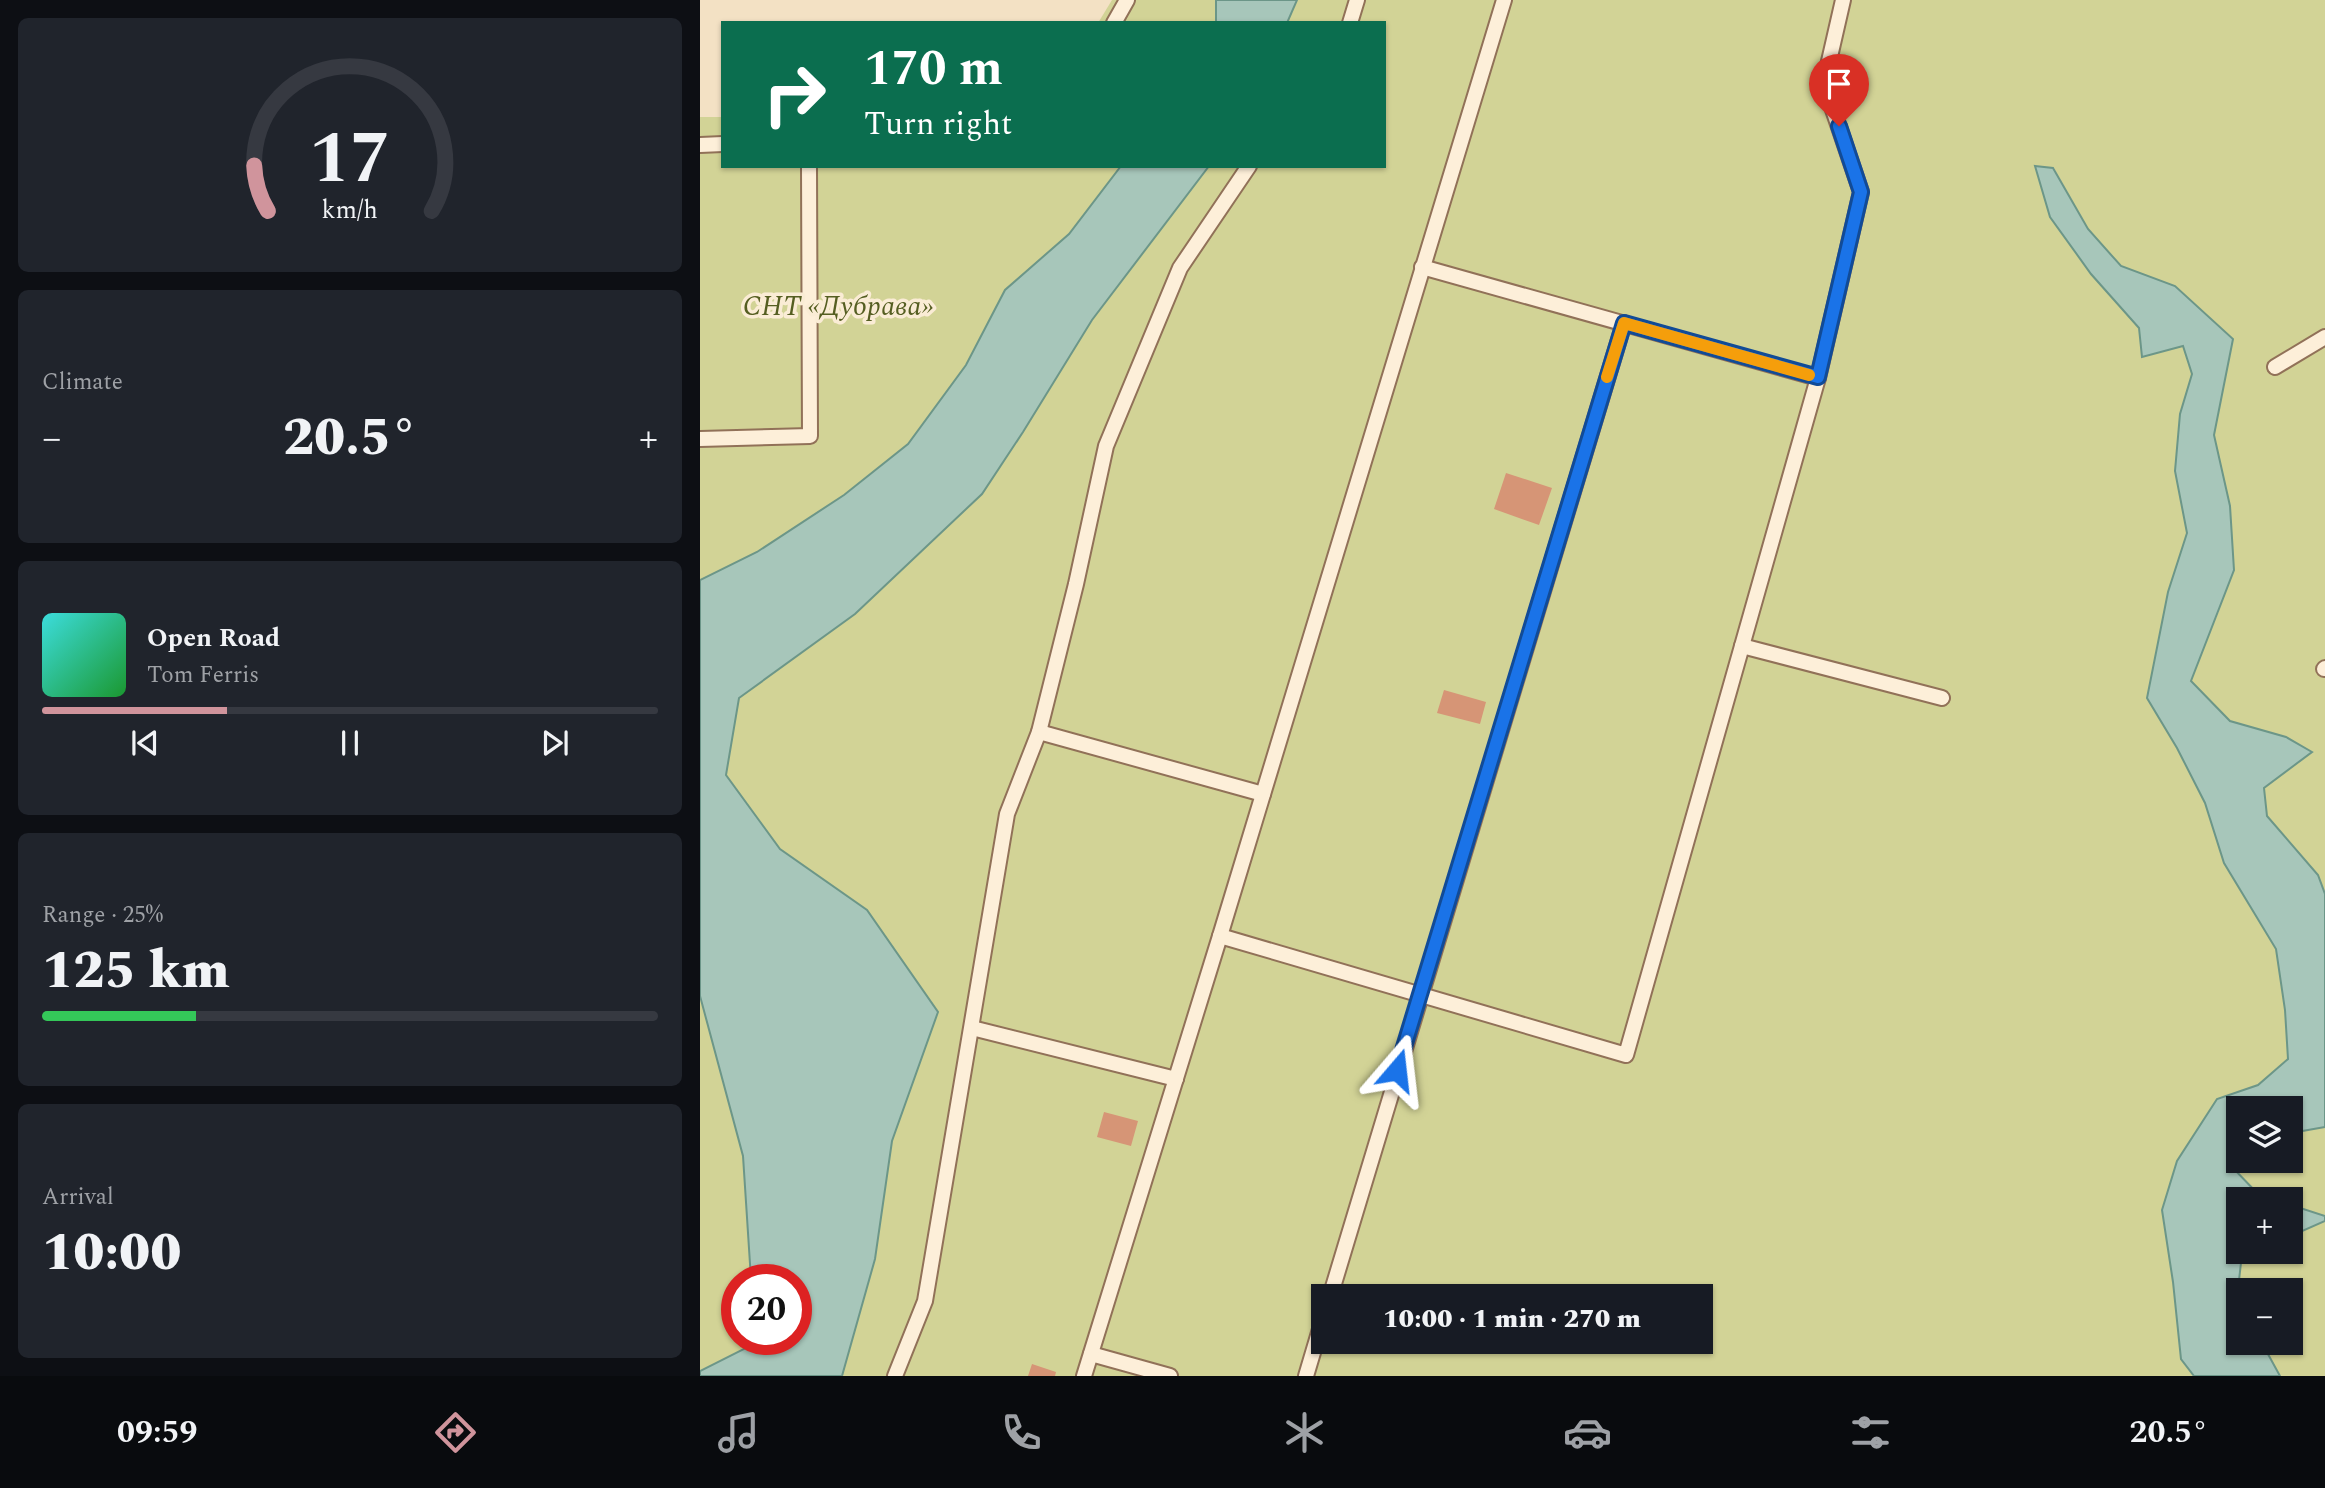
<!DOCTYPE html>
<meta charset="utf-8">
<style>
body{margin:0;font-family:Spectral,serif;background:#20242c;color:#f1f3f6;height:100vh;display:flex;flex-direction:column;font-size:26px;white-space:nowrap}
*{box-sizing:border-box;margin:0}
p{font-size:23px;color:#9ea1a6}
.icon{flex:none;width:38px;height:38px;fill:none;stroke:currentColor;stroke-width:2;stroke-linecap:round;stroke-linejoin:round}
.map{position:relative;flex:1;overflow:hidden}
.details{display:flex;flex-direction:column;gap:18px;padding:18px;background:#0d0f14;width:700px}
.details>*{flex:none}
.guide{position:absolute;left:21px;top:21px;width:665px;height:147px;border-radius:0px;box-shadow:0 2px 5px #0004;background:#0b6e4f;color:#fff;overflow:hidden}
.buttons{position:absolute;left:1526px;top:1096px;display:grid;gap:14px}
.buttons a{display:grid;place-items:center;width:77px;height:77px;border-radius:0px;background:#171b24;box-shadow:0 2px 5px #0004;font-size:35px}
.speed{position:absolute;left:21px;top:1264px;display:flex;gap:14px;font-size:35px;font-weight:700;text-align:center}
.speed>*{display:grid;place-content:center;width:91px;height:91px;border-radius:50%;background:#171b24;box-shadow:0 2px 5px #0004;line-height:1}
.speed .limit{border:10px solid #d22;background:#fff;color:#111}
.pin{position:absolute;display:grid;place-items:center;width:60px;height:60px;color:#fff;margin:-72px -30px;border-radius:50% 50% 50% 0;rotate:-45deg;box-shadow:0 0 7px #0007}
.pin .icon{rotate:45deg}
.me{position:absolute;width:77px;margin:-38px;rotate:17deg;stroke-linejoin:round;filter:drop-shadow(0 0 5px #0008)}
.turn{display:flex;align-items:center;gap:24px;height:147px;padding:0 28px;font-size:32px}
.turn .icon{width:91px;height:91px;stroke-width:2.5}
.turn b{display:block;font-size:49px;line-height:60px}
.big{font-size:52px;font-weight:800;line-height:1.1}
.details .card{flex:1;display:flex;flex-direction:column;justify-content:center;gap:10px;min-width:0;padding:0 24px;border-radius:10px;background:#20242c}
.details .dial{align-items:center;gap:0}
.dial svg{height:182px;overflow:visible;fill:none;stroke:#363941;stroke-width:7;stroke-linecap:round;text-anchor:middle}
.dial text{fill:#f1f3f6;stroke:none}
.song{display:flex;align-items:center;gap:21px}
.cover{width:84px;height:84px;border-radius:10px;background:linear-gradient(135deg,hsl(180 70% 55%),hsl(130 70% 35%))}
.played{height:7px;border-radius:4px;background:linear-gradient(90deg,#d0949c 30%,#363941 30%)}
.keys{display:flex;justify-content:space-around;direction:ltr}
.heat{display:flex;justify-content:space-between;align-items:center;font-size:38px;direction:ltr}
.charge{height:10px;border-radius:5px;background:linear-gradient(90deg,#34c759 25%,#363941 0)}
.trip{position:absolute;left:611px;top:1284px;width:402px;height:70px;border-radius:0px;background:#171b24;box-shadow:0 2px 5px #0004;font-weight:800;line-height:70px;text-align:center}
.tab-bar{display:flex;height:112px;justify-content:space-around;align-items:center;background:#090b0e;color:#9ea1a6}
.tab-bar .icon{width:49px;height:49px}
.tab-bar .selected{color:#d0949c}
.tab-bar b{font-size:32px;color:#f1f3f6}
main{display:flex;flex:1;min-height:0}
.map>svg:first-child{display:block}
.green{fill:#d2d396;fill-rule:evenodd}
.water{fill:#a7c6ba;stroke:#6c9688;stroke-width:2}
.building{fill:#d69576}
.lines{fill:none;stroke-linecap:round;stroke-linejoin:round}
.service-casing{stroke:#917158;stroke-width:18}
.service{stroke:#fdefd9;stroke-width:14}
.route-casing{stroke:#114b97;stroke-width:18}
.route{stroke:#1a73e8;stroke-width:12}
.slow{stroke:#f59e0b;stroke-width:12}
.labels{text-anchor:middle;stroke-width:7;stroke-linejoin:round;paint-order:stroke}
.park-label{font-size:28px;font-style:italic;fill:#555e21;stroke:#faecd5}
</style>
<main>
<section class="details">
<div class="card dial"><svg viewBox="0 0 100 80">
<path d="M14 69A42 42 0 1 1 86 69"/>
<path d="M14 69A42 42 0 0 1 8 49" stroke="#d0949c"/>
<text x="50" y="56" font-size="32" font-weight="700">17</text>
<text x="50" y="72" font-size="11">km/h</text>
</svg></div>
<div class="card"><p>Climate</p>
<div class="heat"><a>−</a><b class="big">20.5°</b><a>+</a></div>
</div>
<div class="card">
<div class="song"><i class="cover"></i><div><b>Open Road</b><p>Tom Ferris</p></div></div>
<div class="played"></div>
<div class="keys"><svg class="icon" aria-label="previous" viewBox="0 0 24 24"><path d="M18 5L8 12l10 7zM5 5v14"/></svg><svg class="icon" aria-label="pause" viewBox="0 0 24 24"><path d="M8 5v14M16 5v14"/></svg><svg class="icon" aria-label="next" viewBox="0 0 24 24"><path d="M6 5l10 7-10 7zM19 5v14"/></svg></div>
</div>
<div class="card"><p>Range · 25%</p><b class="big">125 km</b><div class="charge"></div></div>
<div class="card"><p>Arrival</p><b class="big">10:00</b></div>
</section>
<div class="map">
<svg width="1625" height="1376" viewBox="0 0 1625 1376">
<rect width="100%" height="100%" fill="#f3e1c4"/>
<g class="green">
<path d="M412 0H516V23H398Z"/>
<path d="M597 0H1625V894L1618 875 1567 816 1564 788 1611 752 1586 737 1530 722 1490 681 1519 611 1530 506 1514 435 1533 339 1475 286 1421 266 1388 229 1354 168 1335 166 1350 217 1391 274 1439 328 1442 356 1483 346 1492 374 1480 414 1475 471 1487 533 1468 592 1447 698 1477 748 1505 803 1524 863 1576 949 1585 1010 1588 1060 1558 1085 1517 1099 1462 1210 1473 1282 1481 1358 1494 1376H142L175 1259 192 1141 238 1012 167 911 80 849 26 775 39 698 155 614 323 432 392 320 509 166H684V23H587ZM623 1297H1001V1342H623Z"/>
<path d="M0 117H23V166H421L369 234 305 290 266 365 208 444 144 495 57 552 0 580Z"/>
<path d="M0 996 43 1156 51 1279H37V1339H54L55 1344 0 1371Z"/>
<path d="M1625 1127V1216L1591 1205V1199C1557 1199 1554 1190 1532 1167L1544 1160H1591V1133Z"/>
<path d="M1625 1221V1376H1580L1563 1345 1559 1342H1591V1290H1538V1328L1534 1324 1542 1254 1550 1251H1591V1236Z"/>
</g>
<g class="water">
<path d="M516 0H597L587 23H516Z"/>
<path d="M421 166H509L392 320 323 432 282 494 155 614 39 698 26 775 80 849 167 910 238 1012 192 1141 175 1259 142 1376H0V1371L54 1344V1339H96V1279H51L43 1156 0 996V580L57 552 144 495 208 444 266 365 305 290 369 234Z"/>
<path d="M1335 166 1353 168 1388 229 1421 266 1475 286 1533 339 1514 435 1530 506 1534 570 1491 681 1530 721 1586 737 1612 752 1564 788 1567 816 1618 875 1625 894V1127L1591 1133V1108H1538V1160H1544L1532 1167 1559 1195 1572 1199H1538V1251H1550L1542 1254 1534 1324 1538 1328V1342H1559L1563 1345 1580 1376H1494L1481 1359 1473 1282 1462 1210 1477 1161 1517 1099 1558 1085 1588 1059 1585 1010 1576 949 1524 863 1505 803 1477 748 1447 698 1468 592 1487 533 1475 471 1480 414 1492 374 1483 346 1442 357 1439 328 1391 274 1350 217Z"/>
<path d="M1591 1205 1625 1216V1221L1591 1236Z"/>
</g>
<g class="building">
<path d="M806 473 852 488 839 525 794 509Z"/>
<path d="M744 690 786 702 780 724 737 713Z"/>
<path d="M404 1112 438 1121 431 1146 397 1137Z"/>
<path d="M332 1364 356 1372 355 1376H328Z"/>
</g>
<g class="lines">
<defs>
<g id="service">
<path d="M414 23 427 0"/>
<path d="M650 23 657 0"/>
<path d="M0 145 23 144"/>
<path d="M722 267 1118 378"/>
<path d="M1575 367 1625 337"/>
<path d="M0 439 110 436 109 166"/>
<path d="M1042 646 1242 698"/>
<path d="M1624 669 1625 668"/>
<path d="M339 732 563 794"/>
<path d="M520 936 926 1055 1118 378 1161 192 1124 83 1143 0"/>
<path d="M272 1028 476 1079"/>
<path d="M630 1297 924 323"/>
<path d="M391 1354 470 1376"/>
<path d="M195 1376 225 1301 307 814 339 732 376 584 406 446 480 268 549 166"/>
<path d="M384 1376 520 936 804 0"/>
<path d="M606 1376 623 1319"/>
</g>
</defs>
<use href="#service" class="service-casing"/>
<use href="#service" class="service"/>
</g>
<g class="lines">
<defs>
<path id="route" d="M697 1070 924 323 1118 377 1161 192 1139 126"/>
</defs>
<use href="#route" class="route-casing"/>
<use href="#route" class="route"/>
<path class="slow" d="M907 377 924 323 1109 375"/>
</g>
<g class="labels">
<g class="park-label">
<text x="138" y="315">СНТ «Дубрава»</text>
</g>
</g>
</svg>
<div class="buttons">
<a><svg class="icon" aria-label="layers" viewBox="0 0 24 24"><path d="M12 4l9 5-9 5-9-5zM3 14l9 5 9-5"/></svg></a>
<a>+</a>
<a>−</a>
</div>
<div class="speed"><div class="limit">20</div></div>
<div class="pin" style="left:1139px;top:126px;background:#d93025"><svg class="icon" aria-label="arrive" viewBox="0 0 24 24"><path d="M6 21V4h12l-3 4 3 4H6"/></svg></div>
<svg class="me" style="left:697px;top:1070px" viewBox="-20 -20 40 40"><path d="M0-17L14 15 0 8-14 15z" fill="#1a73e8" stroke="#fff" stroke-width="4"/></svg>
<div class="trip">10:00 · 1 min · 270 m</div>
<div class="guide">
<div class="turn"><svg class="icon" aria-label="right" viewBox="0 0 24 24"><path d="M7 20v-9h11M14 6l5 5-5 5"/></svg><div><b>170 m</b>Turn right</div></div>
</div>
</div>
</main>
<nav class="tab-bar">
<b>09:59</b>
<svg class="icon selected" aria-label="directions" viewBox="0 0 24 24"><path d="M12 3l9 9-9 9-9-9zM9 14v-3h6M13 9l2 2-2 2"/></svg>
<svg class="icon" aria-label="music" viewBox="0 0 24 24"><path d="M9 18V5l10-2v13"/><circle cx="6" cy="18" r="3"/><circle cx="16" cy="16" r="3"/></svg>
<svg class="icon" aria-label="phone" viewBox="0 0 24 24"><path d="M5 4h4l2 5-3 2q2 4 5 5l2-3 5 2v4C11 20 4 13 5 4z"/></svg>
<svg class="icon" aria-label="climate" viewBox="0 0 24 24"><path d="M12 3v18M4 7l16 10M4 17L20 7"/></svg>
<svg class="icon" aria-label="car" viewBox="0 0 24 24"><path d="M5 17H2v-5l4-1 3-4h7l3 4 3 1v5h-3M9 17h6M6 11h13"/><circle cx="7" cy="17" r="2"/><circle cx="17" cy="17" r="2"/></svg>
<svg class="icon" aria-label="filters" viewBox="0 0 24 24"><path d="M4 7h16M4 17h16"/><circle cx="9" cy="7" r="2"/><circle cx="15" cy="17" r="2"/></svg>
<b>20.5°</b>
</nav>
